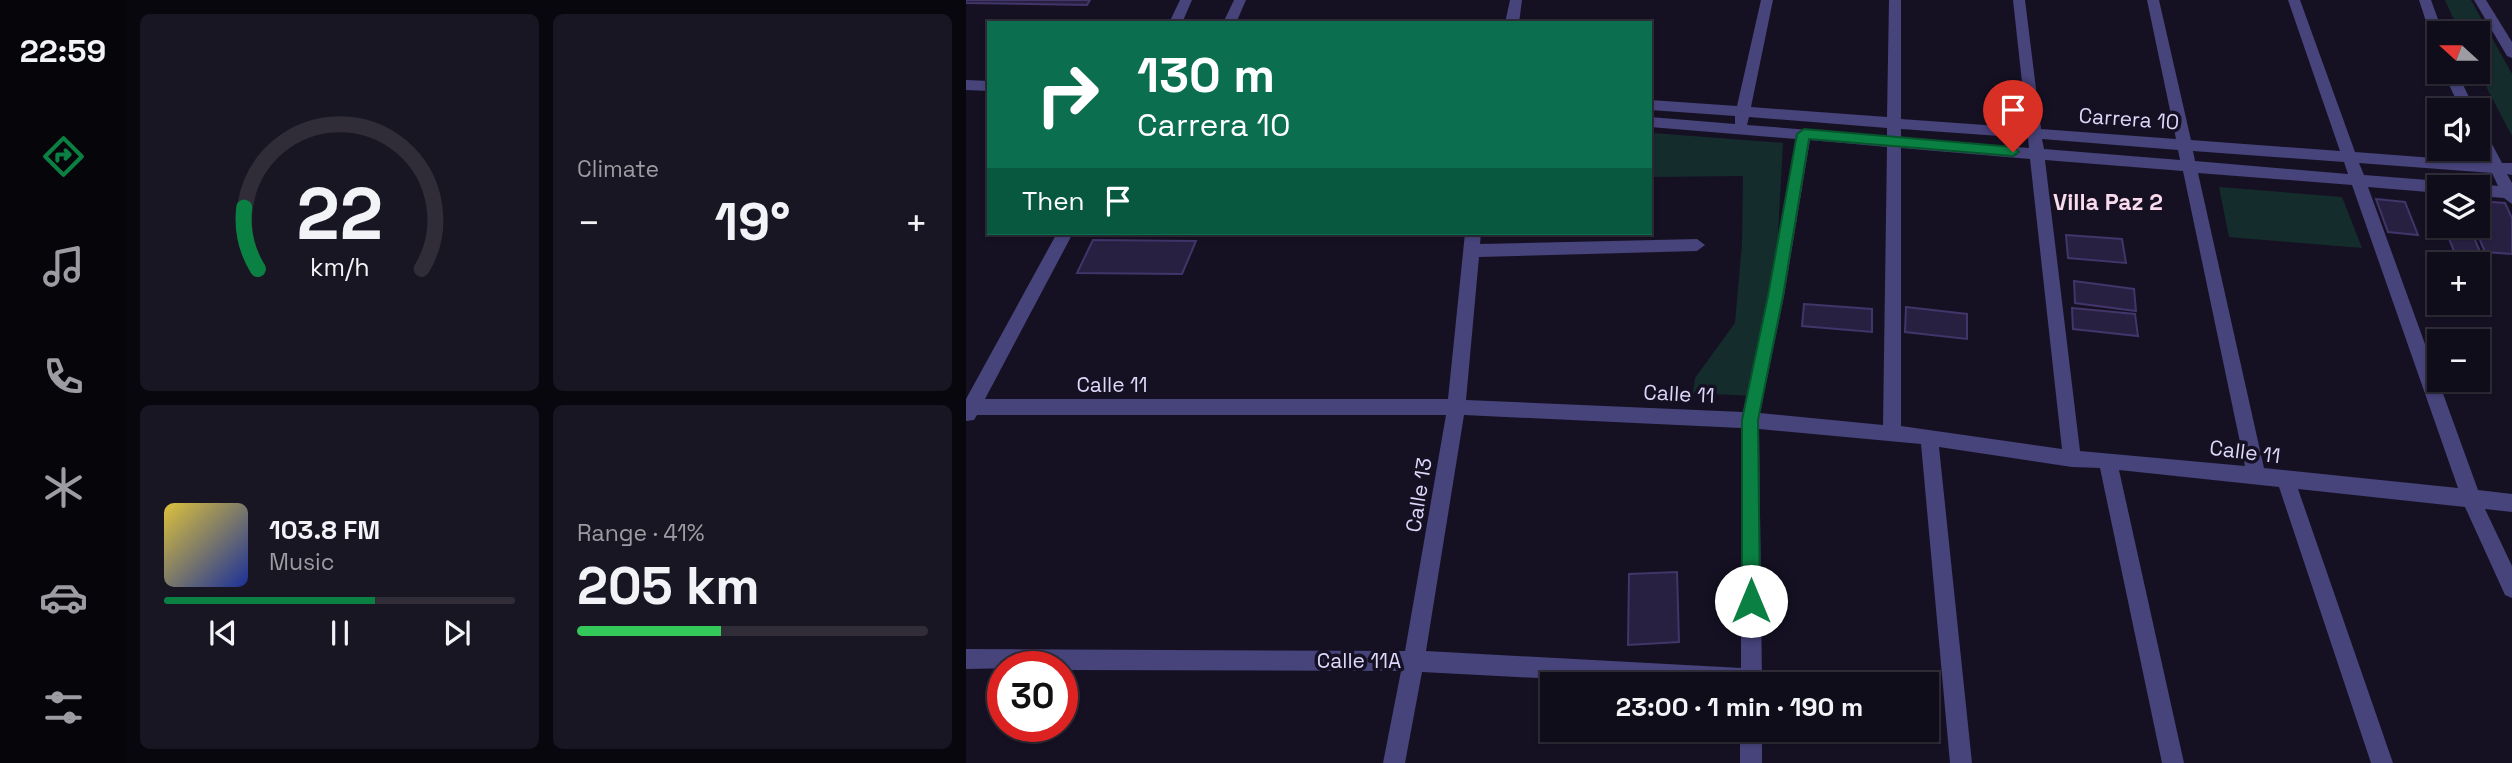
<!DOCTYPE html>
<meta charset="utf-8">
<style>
body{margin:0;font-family:"Space Grotesk",sans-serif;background:#191623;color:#f1f3f6;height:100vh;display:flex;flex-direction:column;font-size:26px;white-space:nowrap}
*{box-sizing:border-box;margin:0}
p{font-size:23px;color:#9c9ca2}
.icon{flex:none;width:38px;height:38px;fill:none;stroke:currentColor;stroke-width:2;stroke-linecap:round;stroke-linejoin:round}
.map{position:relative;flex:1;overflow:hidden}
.sheet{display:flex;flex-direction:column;gap:14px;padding:14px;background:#09070e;width:840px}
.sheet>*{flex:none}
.top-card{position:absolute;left:21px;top:21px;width:665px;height:214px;border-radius:0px;box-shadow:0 2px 5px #0004,0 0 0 2px #302d39;background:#0b6e4f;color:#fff;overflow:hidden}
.needle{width:46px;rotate:291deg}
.buttons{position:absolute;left:1461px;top:21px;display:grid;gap:14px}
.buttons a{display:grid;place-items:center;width:63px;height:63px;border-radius:0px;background:#100d1a;box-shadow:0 2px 5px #0004,0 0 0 2px #302d39;font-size:35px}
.speed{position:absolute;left:21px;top:651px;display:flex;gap:14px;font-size:35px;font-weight:700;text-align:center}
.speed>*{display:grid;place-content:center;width:91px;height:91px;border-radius:50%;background:#100d1a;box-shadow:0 2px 5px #0004,0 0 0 2px #302d39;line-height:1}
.speed .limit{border:10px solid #d22;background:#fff;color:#111}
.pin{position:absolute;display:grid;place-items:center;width:60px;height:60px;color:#fff;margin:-72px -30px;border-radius:50% 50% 50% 0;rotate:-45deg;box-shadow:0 0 7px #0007}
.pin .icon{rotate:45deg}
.me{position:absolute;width:77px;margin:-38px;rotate:0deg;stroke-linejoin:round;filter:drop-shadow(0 0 5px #0008)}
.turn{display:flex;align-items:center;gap:24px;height:147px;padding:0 35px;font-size:32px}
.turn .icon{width:91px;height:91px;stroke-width:2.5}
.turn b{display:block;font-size:49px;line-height:60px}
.then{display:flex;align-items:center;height:66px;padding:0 35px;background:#0003;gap:14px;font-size:26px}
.big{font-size:52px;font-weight:700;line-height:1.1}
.sheet .card{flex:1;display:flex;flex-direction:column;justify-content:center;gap:10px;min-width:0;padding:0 24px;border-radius:10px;background:#191623}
.sheet .dial{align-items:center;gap:0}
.dial svg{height:182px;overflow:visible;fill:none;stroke:#302d39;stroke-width:7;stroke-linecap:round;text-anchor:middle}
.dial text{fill:#f1f3f6;stroke:none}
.song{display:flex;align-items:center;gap:21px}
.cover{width:84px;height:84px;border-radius:10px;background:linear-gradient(135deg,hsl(50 70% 55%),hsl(230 70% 35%))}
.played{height:7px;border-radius:4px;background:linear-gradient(90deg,#0b8043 60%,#302d39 60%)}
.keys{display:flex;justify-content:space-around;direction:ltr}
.heat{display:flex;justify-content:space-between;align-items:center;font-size:38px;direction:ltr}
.charge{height:10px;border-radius:5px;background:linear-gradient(90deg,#34c759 41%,#302d39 0)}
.sheet .tiles{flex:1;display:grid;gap:14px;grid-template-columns:repeat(2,1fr)}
.trip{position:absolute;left:574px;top:672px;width:399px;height:70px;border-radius:0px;background:#100d1a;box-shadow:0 2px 5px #0004,0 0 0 2px #302d39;font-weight:700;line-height:70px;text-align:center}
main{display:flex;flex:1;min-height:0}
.tabs{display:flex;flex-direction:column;width:126px;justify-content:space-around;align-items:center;background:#06050a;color:#9c9ca2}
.tabs .icon{width:49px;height:49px}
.tabs .current{color:#0b8043}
.tabs b{font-size:32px;color:#f1f3f6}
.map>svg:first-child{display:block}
.green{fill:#152c2c}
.building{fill:#282041;stroke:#41356a;stroke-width:2}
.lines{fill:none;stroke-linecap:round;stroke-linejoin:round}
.minor{fill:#47437b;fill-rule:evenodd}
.route{fill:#0b8043;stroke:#07532c;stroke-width:2}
.labels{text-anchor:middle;stroke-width:7;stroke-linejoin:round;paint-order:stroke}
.street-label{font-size:21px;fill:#ddd8fa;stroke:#151123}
.neighbourhood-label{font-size:23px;font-weight:bold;fill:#fadaed;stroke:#151123}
</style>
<main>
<nav class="tabs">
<b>22:59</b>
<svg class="icon current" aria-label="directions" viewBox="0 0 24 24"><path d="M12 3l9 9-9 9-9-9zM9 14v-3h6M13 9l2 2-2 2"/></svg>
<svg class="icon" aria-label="music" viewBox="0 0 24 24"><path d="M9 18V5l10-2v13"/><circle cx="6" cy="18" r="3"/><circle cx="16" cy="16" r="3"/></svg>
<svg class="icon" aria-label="phone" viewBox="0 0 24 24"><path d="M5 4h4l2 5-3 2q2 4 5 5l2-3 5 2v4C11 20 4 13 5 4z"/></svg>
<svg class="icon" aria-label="climate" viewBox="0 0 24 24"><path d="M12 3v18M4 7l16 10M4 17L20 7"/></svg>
<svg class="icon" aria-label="car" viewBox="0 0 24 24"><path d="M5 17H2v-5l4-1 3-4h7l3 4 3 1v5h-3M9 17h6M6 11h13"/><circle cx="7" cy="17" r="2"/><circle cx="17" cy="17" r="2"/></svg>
<svg class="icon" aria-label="filters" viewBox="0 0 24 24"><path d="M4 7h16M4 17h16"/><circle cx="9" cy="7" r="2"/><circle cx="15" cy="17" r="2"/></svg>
</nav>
<section class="sheet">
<div class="tiles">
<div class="card dial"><svg viewBox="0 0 100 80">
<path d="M14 69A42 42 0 1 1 86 69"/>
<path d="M14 69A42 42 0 0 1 8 42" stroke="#0b8043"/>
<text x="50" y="56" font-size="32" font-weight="700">22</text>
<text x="50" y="72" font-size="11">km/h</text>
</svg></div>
<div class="card"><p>Climate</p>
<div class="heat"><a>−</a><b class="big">19°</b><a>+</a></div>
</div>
<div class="card">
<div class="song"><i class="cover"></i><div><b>103.8 FM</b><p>Music</p></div></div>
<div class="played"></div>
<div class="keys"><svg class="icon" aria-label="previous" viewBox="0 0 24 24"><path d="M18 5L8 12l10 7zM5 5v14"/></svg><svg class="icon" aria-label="pause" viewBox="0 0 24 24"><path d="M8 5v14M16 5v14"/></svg><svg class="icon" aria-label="next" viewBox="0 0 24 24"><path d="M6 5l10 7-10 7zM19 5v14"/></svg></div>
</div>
<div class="card"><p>Range · 41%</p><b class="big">205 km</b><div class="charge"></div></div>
</div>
</section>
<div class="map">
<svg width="1546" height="763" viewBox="0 0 1546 763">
<rect width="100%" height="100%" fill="#151123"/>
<g class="green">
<path d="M1479 0H1505L1546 74V136L1512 71V33H1494Z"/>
<path d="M687 133 817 143 810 271 787 396 727 393 729 378 769 323 776 244 777 176 684 177Z"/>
<path d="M1253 187 1376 197 1396 248 1263 237Z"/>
</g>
<g class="building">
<path d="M0 0H124L121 5 0 3Z"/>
<path d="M1410 199 1439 202 1452 235 1422 232Z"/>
<path d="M1512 201 1539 203 1546 218V254L1519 252 1508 226H1512Z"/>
<path d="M1478 226H1503L1515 254 1488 251Z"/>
<path d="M1100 235 1156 239 1160 263 1102 258Z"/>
<path d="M127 240 230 241 216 274 111 273Z"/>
<path d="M1108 281 1168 289 1170 311 1109 303Z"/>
<path d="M838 304 906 309V332L836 326Z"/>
<path d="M940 307 1001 314V339L939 332Z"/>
<path d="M1106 308 1169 314 1172 336 1107 329Z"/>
<path d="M711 572 713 642 662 645 663 574Z"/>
</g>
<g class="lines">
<g class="minor">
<path d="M214 0H226L216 23H203Z"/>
<path d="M268 0H280L270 23H257Z"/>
<path d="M544 0H556L553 23H539Z"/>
<path d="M795 0H807L785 107 921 117 923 0H935V119L1061 128 1047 0H1059L1075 129 1210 139 1181 0H1193L1225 140 1374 151 1322 0H1334L1389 152 1520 162 1512 145V126L1517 127 1536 163H1546V175L1541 174 1546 183V204L1538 198 1512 196V187H1506L1512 184 1532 186 1526 173 1393 163 1398 175 1475 181 1483 187H1474V193L1402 187 1512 490 1546 494V512L1519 509 1546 566V598L1539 595 1499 507 1332 489 1427 763H1405L1313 487 1153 470 1218 763H1196L1134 468 1106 467 973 447 1006 763H984L955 444 793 429 796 684H687L456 672 439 763H417L435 671 96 670V667L0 669V649L439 651 480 415H11L8 420 0 421V399L91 233H107L19 399H482L499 233H515L514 244 731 239 739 245 731 251 513 257 500 400 777 412 802 296 830 139 684 127V117L769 124V116L684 110V100L771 106ZM783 117 921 128V136L781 125ZM935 129 1062 138 1063 148 935 137ZM1076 139 1212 150 1214 160 1078 149ZM844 140 921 147 917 425 794 413 818 296ZM935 148 1064 159 1096 449 935 426ZM1227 151 1378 162 1382 174 1229 161ZM1079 160 1217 171 1279 466 1114 451ZM1232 173 1386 185 1492 488 1298 468ZM498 415 775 428V668L460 651Z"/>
<path d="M1453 0H1465L1477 33H1474V47L1467 43Z"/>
<path d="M1508 0H1520L1546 42V58L1541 56Z"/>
<path d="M1477 72H1491L1509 110H1495Z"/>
<path d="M0 80 23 81V91L0 90Z"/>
<rect x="774" y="730" width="22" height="33"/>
</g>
</g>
<path class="route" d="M838 129 1047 147 1053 152 1047 156 843 139 817 296 792 420 794 601 792 608 785 611 779 608 776 601V420L802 296 831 134Z"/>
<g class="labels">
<g class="street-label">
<text transform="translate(1163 119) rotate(4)" y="7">Carrera 10</text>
<text x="146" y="392">Calle 11</text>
<text transform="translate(713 394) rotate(3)" y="7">Calle 11</text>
<text transform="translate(1279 452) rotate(7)" y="7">Calle 11</text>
<text transform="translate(453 495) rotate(-81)" y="7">Calle 13</text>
<text x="393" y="668">Calle 11A</text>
</g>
<g class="neighbourhood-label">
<text x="1142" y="210">Villa Paz 2</text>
</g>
</g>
</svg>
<div class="buttons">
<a><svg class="needle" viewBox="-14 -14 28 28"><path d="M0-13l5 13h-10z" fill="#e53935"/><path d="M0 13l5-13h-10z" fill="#9c9ca2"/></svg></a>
<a><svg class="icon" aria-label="sound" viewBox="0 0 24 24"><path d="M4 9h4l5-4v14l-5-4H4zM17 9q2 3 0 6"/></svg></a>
<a><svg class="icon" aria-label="layers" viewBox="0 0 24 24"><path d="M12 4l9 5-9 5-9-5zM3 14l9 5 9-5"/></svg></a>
<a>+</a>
<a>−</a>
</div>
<div class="speed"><div class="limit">30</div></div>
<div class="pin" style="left:1047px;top:152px;background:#d93025"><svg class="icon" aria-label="arrive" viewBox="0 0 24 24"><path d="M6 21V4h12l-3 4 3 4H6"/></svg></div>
<svg class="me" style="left:785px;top:601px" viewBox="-20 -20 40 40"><circle r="19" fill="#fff"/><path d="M0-13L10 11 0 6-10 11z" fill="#0b8043"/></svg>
<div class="trip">23:00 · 1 min · 190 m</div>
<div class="top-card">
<div class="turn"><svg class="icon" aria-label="right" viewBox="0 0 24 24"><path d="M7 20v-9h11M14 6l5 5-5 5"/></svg><div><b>130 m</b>Carrera 10</div></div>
<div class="then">Then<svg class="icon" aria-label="arrive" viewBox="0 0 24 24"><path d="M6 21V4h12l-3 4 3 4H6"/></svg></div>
</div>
</div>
</main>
